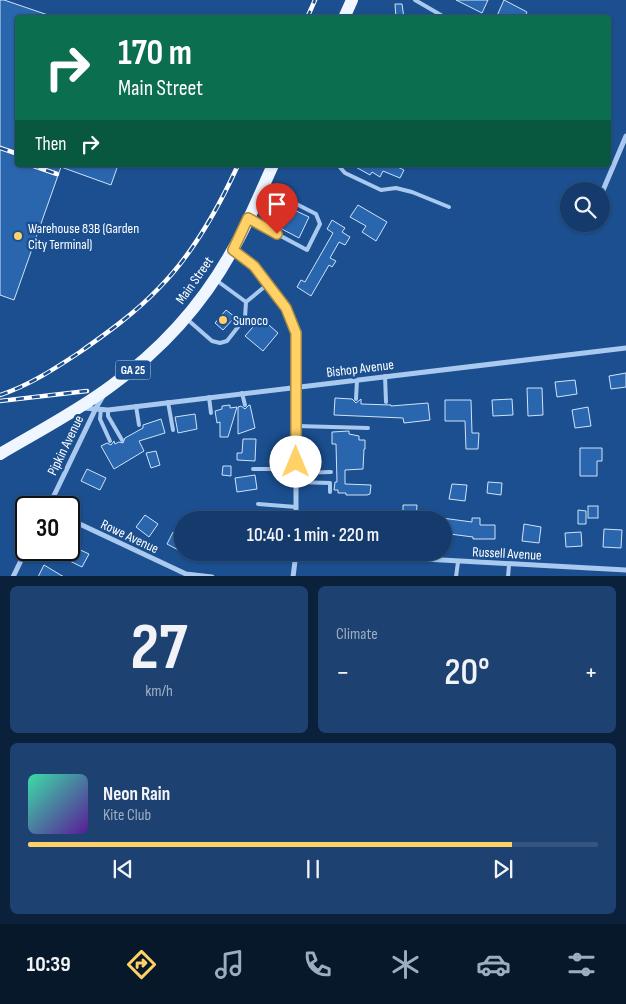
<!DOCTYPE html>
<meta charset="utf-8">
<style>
body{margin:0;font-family:"Sofia Sans Condensed",sans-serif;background:#1d4271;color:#f1f3f6;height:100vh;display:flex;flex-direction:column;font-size:19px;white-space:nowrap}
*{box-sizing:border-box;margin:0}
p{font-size:16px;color:#9dadc1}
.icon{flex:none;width:28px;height:28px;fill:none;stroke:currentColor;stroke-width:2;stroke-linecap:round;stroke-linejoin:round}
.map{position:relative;height:576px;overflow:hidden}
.drawer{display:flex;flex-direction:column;gap:10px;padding:10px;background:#0b203b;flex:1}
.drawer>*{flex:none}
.guide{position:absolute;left:15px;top:15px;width:596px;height:152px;border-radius:5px;box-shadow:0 1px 4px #0004,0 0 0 1px #33557e;background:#0b6e4f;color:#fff;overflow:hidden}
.tools{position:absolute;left:560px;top:182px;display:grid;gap:10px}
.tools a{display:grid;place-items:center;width:50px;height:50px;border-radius:50%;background:#143b6b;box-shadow:0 1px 4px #0004,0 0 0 1px #33557e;font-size:25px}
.speed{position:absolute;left:15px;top:496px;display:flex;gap:10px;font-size:25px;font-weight:700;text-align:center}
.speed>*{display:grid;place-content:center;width:65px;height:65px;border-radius:50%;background:#143b6b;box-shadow:0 1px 4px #0004,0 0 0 1px #33557e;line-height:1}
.speed .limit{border:2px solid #111;border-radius:8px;background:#fff;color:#111}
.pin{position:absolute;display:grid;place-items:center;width:42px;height:42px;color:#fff;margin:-51px -21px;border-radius:50% 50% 50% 0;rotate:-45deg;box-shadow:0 0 5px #0007}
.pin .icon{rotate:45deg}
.me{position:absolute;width:55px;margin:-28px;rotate:0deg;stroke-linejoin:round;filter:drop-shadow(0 0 4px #0008)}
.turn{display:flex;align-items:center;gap:18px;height:105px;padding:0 20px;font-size:22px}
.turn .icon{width:65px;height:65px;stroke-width:2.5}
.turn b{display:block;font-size:35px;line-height:42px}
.then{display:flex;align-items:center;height:48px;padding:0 20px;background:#0003;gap:10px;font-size:19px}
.big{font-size:38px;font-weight:600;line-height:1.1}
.drawer .card{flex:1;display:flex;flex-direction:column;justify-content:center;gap:8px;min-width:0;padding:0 18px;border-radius:8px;background:#1d4271}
.drawer .dial{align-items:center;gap:0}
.dial b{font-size:65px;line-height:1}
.song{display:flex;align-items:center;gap:15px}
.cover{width:60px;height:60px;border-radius:8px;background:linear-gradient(135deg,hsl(160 70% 55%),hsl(270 70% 35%))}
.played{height:5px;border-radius:2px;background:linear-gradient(90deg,#ffd166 85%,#33557e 85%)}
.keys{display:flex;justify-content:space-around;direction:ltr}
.heat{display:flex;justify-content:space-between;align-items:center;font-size:28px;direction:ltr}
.drawer .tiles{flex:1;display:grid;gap:10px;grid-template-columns:1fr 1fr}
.card:last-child{grid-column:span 2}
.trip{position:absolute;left:174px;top:511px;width:278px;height:50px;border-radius:25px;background:#143b6b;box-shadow:0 1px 4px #0004,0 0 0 1px #33557e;font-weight:600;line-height:50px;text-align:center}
.tab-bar{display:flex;height:80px;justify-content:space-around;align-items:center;background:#08182b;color:#9dadc1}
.tab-bar .icon{width:35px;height:35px}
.tab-bar .on{color:#ffd166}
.tab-bar b{font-size:22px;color:#f1f3f6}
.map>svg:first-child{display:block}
.building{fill:#2a66ad;stroke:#cfe3fa}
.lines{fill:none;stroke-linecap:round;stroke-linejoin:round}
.lane{stroke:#a9c9ee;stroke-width:4}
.street{stroke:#a9c9ee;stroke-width:5}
.primary{stroke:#f0f6ff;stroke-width:12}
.rail-casing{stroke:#fff;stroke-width:4.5}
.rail{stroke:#1b4f8f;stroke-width:2.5;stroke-dasharray:8;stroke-linecap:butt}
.route-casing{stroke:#a68842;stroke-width:12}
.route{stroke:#ffd166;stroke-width:9}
.poi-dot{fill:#ffd166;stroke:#1b4f8f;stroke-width:2}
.labels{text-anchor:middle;stroke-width:5;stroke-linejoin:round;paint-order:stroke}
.shield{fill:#1b4f8f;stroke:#bbcadd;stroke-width:1}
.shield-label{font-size:12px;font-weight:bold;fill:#fff}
.poi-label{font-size:14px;fill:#fff;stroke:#1b4f8f;text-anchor:start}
.street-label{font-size:14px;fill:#fff;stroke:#1b4f8f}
</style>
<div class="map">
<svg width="626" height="577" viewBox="0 0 626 577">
<rect width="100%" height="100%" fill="#1b4f8f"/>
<g class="building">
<path d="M0 0H4L51 16 18 18V165H118L111 185 61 167 14 300 0 295Z"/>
<path d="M456 0H488L482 13Z"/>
<path d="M504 0 527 12 524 18H496Z"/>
<path d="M395 4H402L404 18H396Z"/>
<path d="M352 165H393L404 170 400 178 383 171 380 177 372 172 370 175Z"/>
<path d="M358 205 387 222 376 241 362 232 366 226 350 217Z"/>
<path d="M288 207 309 217 299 238 278 227Z"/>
<path d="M332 220 345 228 342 232 350 237 345 245 339 242 330 258 336 261 332 267 329 265 311 296 297 287 301 280 305 282 333 233 327 229Z"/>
<path d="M226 310 235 317 223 330 215 323Z"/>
<path d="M261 318 278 333 263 351 245 336Z"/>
<path d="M626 373V387L611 389 609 376Z"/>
<path d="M575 380 577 394 557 397 555 382Z"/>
<path d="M527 388H542L543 415 528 416Z"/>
<path d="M335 398 352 399 356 403 361 399V404L391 405V406L428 403 430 420 404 423 403 418 334 415Z"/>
<path d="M512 399 513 415 493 416 492 400Z"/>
<path d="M445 400H471L472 433H479L478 449H466L465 421H445Z"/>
<path d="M230 405V408L237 407 228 437H220V422L217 423 215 411 222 409V406Z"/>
<path d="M249 405H250L255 428 238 434V407L241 406 245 409Z"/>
<path d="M588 407 591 426 575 428 572 410Z"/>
<path d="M195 414 197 429 178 433 175 417Z"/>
<path d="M161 419 165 433 139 441 144 451 114 469 101 446 107 443 111 445 114 441 115 444 119 442 123 443 125 438 143 428V425Z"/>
<path d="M349 431V434L359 436V440H365V449H364L363 469 345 470V484L371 485 370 494 367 495H346V493H338V490H334L335 482H337L336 444H332V432Z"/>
<path d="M243 439H256L255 461 237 460V453H242Z"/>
<path d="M580 448H602V461H597V476H580Z"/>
<path d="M156 451 160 465 151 468 146 453Z"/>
<path d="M223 466H231V476L222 475Z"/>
<path d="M87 469 106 478 100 490 81 481Z"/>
<path d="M255 475 257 489 237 492 235 478Z"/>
<path d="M488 482 502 483 501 495 487 493Z"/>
<path d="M452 484 467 485 465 501 449 499Z"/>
<path d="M403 505H417L416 520H403Z"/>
<rect x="588" y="506" width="10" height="12"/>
<path d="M578 510 586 511V524H578Z"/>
<path d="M241 511 256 512V520H240Z"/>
<path d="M145 515 158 524 149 537 136 527Z"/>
<path d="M442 518 472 522V518H480V525H495V539H473V537L442 533Z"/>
<path d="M524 524 541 527 539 543 522 541Z"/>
<path d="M604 529 622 530 621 548 603 547Z"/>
<path d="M173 532 182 537V552L167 544Z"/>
<path d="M581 532 582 546 566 547 565 533Z"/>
<path d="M74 547 89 554 82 567 47 550H72Z"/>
<path d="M229 552H253V560L228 559Z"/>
<path d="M44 565 64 577H38Z"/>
</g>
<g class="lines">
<g class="lane">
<path d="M415 0 446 18"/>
<path d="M338 165 345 173 381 190 396 188 412 192 449 207"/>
<path d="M251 220 307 250 320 224 316 214 265 188"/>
<path d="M216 280 246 302 268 284"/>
<path d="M188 320 212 341 220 343 227 341 245 318 246 302"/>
<path d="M385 376 386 402"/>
<path d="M242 393 245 405"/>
<path d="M209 397 211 413"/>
<path d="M356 399 357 380"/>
<path d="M168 402 173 430"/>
<path d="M136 406 139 425"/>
<path d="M101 409 100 419 110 441"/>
<path d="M108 410V416L122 440"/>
<path d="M297 426 368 428"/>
<path d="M253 469H296"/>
<path d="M296 473 331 472"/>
<path d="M296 482 330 483V492"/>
<path d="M258 504 296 507"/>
<path d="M456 577 458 562"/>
<path d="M508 577 509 565"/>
</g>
<g class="street">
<path d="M601 195 626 136"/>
<path d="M587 230 590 224"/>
<path d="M233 250 254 266 286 307 296 333V520"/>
<path d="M84 408 108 410 626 348"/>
<path d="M30 499 45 508"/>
<path d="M48 508 96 408 103 396"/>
<path d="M69 519 186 574 212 577"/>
<path d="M296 556H370L626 570"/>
<path d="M13 577 26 550"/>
<path d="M293 577 296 553"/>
</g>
<g class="primary">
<path d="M344 18 352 0"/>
<path d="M0 454C37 432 76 412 111 386 161 350 202 305 232 251 248 224 260 193 273 165"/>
</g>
<defs>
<g id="rail">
<path d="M307 18 315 0"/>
<path d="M0 148 18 154"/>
<path d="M31 165 57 174"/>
<path d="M0 395C28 386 56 368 80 352 107 333 135 313 158 289 193 254 218 209 238 165"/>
<path d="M0 401 87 391"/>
</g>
</defs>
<use href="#rail" class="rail-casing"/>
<use href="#rail" class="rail"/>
</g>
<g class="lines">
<defs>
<path id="route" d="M277 234 248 218 233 250 254 266 286 308 296 333V462"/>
</defs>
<use href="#route" class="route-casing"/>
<use href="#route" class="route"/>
</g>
<g class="poi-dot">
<circle cx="18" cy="236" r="5"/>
<circle cx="223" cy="320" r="5"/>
</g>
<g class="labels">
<rect class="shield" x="115.5" y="360.5" width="35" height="19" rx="4"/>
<g class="shield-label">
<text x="133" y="374">GA 25</text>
</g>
<g class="poi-label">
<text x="28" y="233">Warehouse 83B (Garden<tspan x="28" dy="16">City Terminal)</tspan></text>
<text x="233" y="325">Sunoco</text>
</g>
<g class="street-label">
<text transform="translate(194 280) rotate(-55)" y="5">Main Street</text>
<text transform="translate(360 368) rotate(-7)" y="5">Bishop Avenue</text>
<text transform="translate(65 445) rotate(-64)" y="5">Pipkin Avenue</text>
<text transform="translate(130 536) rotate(25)" y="5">Rowe Avenue</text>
<text transform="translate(507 553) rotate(3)" y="5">Russell Avenue</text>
</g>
</g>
</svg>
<div class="tools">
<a><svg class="icon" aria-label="search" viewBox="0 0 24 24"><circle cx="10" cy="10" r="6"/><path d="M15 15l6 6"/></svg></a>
</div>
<div class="speed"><div class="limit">30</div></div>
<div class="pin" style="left:277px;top:234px;background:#d93025"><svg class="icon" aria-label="arrive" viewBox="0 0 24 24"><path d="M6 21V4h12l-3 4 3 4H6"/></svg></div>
<svg class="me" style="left:296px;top:462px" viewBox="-20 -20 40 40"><circle r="19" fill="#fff"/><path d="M0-13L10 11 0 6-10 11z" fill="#ffd166"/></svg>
<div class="trip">10:40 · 1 min · 220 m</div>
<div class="guide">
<div class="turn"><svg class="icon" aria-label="right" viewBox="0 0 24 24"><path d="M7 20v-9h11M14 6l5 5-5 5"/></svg><div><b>170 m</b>Main Street</div></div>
<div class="then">Then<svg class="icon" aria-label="right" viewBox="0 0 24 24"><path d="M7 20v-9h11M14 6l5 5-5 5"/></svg></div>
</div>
</div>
<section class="drawer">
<div class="tiles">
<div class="card dial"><b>27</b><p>km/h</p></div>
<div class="card"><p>Climate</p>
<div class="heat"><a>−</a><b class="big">20°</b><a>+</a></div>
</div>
<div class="card">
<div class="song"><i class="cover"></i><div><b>Neon Rain</b><p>Kite Club</p></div></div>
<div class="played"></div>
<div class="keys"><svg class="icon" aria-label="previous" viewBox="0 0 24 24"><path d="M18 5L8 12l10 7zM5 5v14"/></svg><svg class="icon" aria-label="pause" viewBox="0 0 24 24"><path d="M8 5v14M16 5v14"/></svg><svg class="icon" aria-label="next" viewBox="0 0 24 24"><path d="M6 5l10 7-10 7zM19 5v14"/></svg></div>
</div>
</div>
</section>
<nav class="tab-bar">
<b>10:39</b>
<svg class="icon on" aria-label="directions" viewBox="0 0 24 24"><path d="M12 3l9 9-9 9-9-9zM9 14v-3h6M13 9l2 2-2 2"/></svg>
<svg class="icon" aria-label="music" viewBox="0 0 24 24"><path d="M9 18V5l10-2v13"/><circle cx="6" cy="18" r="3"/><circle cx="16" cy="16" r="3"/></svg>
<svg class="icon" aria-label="phone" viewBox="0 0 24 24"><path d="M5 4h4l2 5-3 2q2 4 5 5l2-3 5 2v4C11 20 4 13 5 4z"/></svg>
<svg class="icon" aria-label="climate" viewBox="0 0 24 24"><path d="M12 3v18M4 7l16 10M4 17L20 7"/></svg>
<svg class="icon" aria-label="car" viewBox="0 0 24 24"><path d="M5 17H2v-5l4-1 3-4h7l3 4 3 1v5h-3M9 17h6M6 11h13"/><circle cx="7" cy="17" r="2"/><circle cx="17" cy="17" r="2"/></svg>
<svg class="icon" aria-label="filters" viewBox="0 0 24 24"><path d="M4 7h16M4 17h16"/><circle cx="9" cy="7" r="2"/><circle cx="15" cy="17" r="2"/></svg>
</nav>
